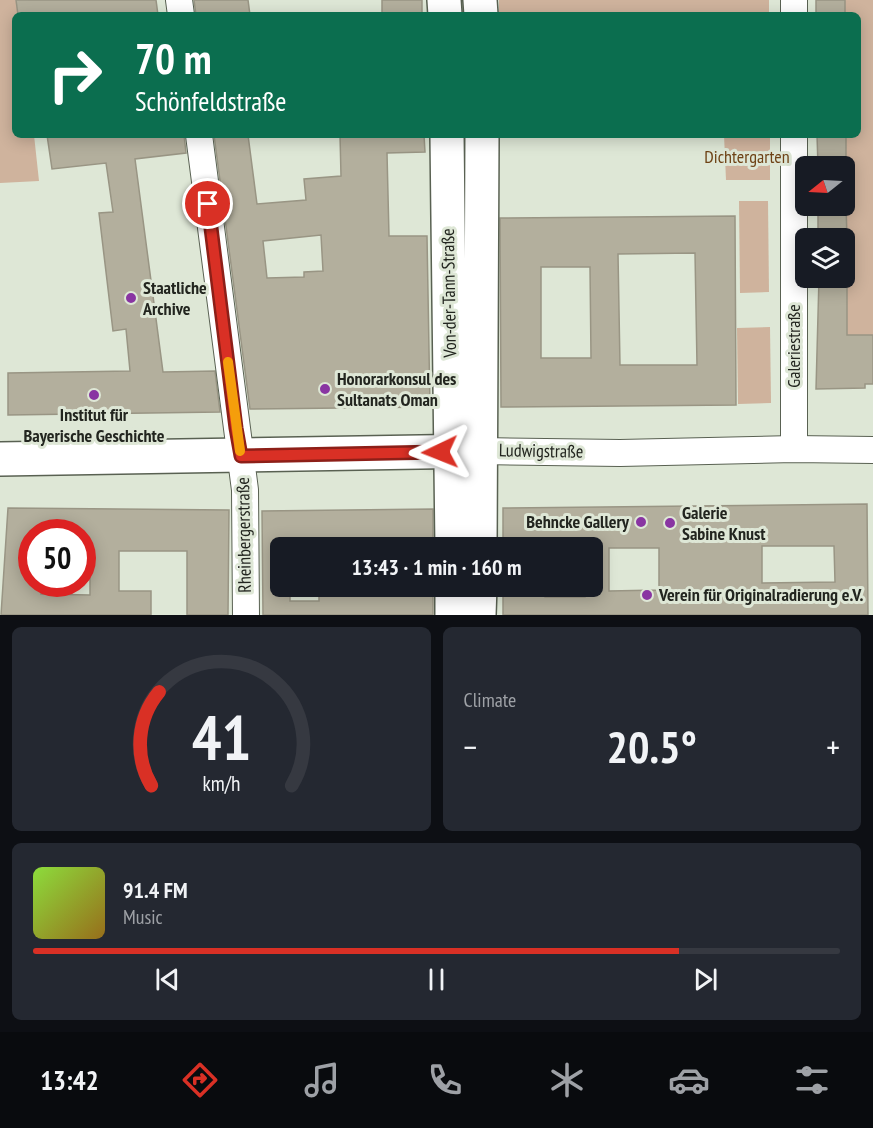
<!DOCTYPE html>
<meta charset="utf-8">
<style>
body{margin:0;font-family:"PT Sans Narrow",sans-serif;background:#242831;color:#f1f3f6;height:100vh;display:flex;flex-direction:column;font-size:22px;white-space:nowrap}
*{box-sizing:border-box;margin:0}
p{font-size:20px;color:#9ea1a6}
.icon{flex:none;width:33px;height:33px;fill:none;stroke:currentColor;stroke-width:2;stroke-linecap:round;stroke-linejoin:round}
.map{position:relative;height:615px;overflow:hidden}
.details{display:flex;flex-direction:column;gap:12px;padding:12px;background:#0d0f14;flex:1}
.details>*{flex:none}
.top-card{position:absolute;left:12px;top:12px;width:849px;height:126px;border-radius:9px;box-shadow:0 3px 15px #0003;background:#0b6e4f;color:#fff;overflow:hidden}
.needle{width:39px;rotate:252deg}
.buttons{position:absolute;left:795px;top:156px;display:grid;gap:12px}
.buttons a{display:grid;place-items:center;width:60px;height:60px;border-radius:9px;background:#171b24;box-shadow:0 3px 15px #0003;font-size:30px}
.speed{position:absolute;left:18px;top:519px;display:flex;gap:12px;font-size:30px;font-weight:700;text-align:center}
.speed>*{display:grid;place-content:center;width:78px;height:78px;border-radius:50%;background:#171b24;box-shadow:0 3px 15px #0003;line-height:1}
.speed .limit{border:9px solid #d22;background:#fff;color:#111}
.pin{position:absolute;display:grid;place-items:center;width:51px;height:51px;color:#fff;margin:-26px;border:3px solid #fff;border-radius:50%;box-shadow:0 2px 6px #0007}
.me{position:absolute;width:66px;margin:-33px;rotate:268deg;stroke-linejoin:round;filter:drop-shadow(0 0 4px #0008)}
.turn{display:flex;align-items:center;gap:21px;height:126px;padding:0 24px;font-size:27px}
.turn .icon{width:78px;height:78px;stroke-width:2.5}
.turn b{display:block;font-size:42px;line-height:51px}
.big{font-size:45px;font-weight:700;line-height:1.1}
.details .widget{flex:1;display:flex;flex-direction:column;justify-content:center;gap:9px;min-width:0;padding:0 21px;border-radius:9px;background:#242831}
.details .dial{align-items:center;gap:0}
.dial svg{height:156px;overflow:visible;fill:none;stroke:#363941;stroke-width:7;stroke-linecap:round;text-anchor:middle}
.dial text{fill:#f1f3f6;stroke:none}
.song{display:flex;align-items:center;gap:18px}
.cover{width:72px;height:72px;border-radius:9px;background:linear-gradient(135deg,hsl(90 70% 55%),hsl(40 70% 35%))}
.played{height:6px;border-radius:3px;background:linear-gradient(90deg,#d93025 80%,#363941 80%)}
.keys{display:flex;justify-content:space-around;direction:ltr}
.heat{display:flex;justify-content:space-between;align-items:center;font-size:33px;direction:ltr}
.details .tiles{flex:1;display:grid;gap:12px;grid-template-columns:1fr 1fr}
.widget:last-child{grid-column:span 2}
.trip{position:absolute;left:270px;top:537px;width:333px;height:60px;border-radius:9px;background:#171b24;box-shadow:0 3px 15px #0003;font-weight:700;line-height:60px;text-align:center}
.tab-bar{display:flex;height:96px;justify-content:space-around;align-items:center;background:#090b0e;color:#9ea1a6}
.tab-bar .icon{width:42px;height:42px}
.tab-bar .current{color:#d93025}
.tab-bar b{font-size:27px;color:#f1f3f6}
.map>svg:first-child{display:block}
.green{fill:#cfb39d}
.building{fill:#b3af9d;stroke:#999584;stroke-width:1.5;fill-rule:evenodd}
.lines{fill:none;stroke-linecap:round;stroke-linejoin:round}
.major-tunnel{stroke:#b8c0b1;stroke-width:33;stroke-dasharray:33 16;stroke-linecap:butt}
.minor-casing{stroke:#596152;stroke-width:28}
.major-casing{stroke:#596152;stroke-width:36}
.minor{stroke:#fff;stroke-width:26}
.major{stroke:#fff;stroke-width:33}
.route-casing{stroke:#8d1f18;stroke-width:15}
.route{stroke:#d93025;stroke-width:10}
.slow{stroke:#f59e0b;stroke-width:10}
.poi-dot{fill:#8935a2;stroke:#dee7d6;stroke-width:2}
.labels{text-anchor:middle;stroke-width:6;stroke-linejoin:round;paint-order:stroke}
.park-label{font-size:18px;fill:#6e4215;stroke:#dee7d6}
.poi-label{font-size:18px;font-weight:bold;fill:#22251f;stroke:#dee7d6;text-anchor:start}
.street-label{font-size:18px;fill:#22251f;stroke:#dee7d6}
</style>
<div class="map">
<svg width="873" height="615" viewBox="0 0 873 615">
<rect width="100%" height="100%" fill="#dee7d6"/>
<g class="green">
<path d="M0 0H16L18 15H15V135H34L39 181 0 183Z"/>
<rect x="499" y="0" width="270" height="15"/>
<path d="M845 0H873V335H845L847 312 846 135H858V15H845Z"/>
<path d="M724 135H770V180H726Z"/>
<path d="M739 201H768L769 292 740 293Z"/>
<path d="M770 327 771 403 738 404 737 328Z"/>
</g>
<g class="building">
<path d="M16 0H156L158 15H18Z"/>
<path d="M194 0H248L250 15H196Z"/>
<rect x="382" y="0" width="40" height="15"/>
<rect x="816" y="0" width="29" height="15"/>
<path d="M47 135H184L186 153 135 159 163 372 215 371 220 412 8 415V373L130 371 126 329 113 331 99 213 113 212 106 163 52 169Z"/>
<path d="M214 135H248L257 204 306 200 304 179 341 176 340 135H424L425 152 387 153 389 236H427L430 407 250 409ZM321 235 323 271 304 272V277L267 278 263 241Z"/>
<path d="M817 135H846V166H818Z"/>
<path d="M818 206H846L847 238H818Z"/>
<path d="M735 216 736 405 501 407 500 218ZM695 253 697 365H620L618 254ZM541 267H590L591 358H541Z"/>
<path d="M819 278H847V335H873V384H865V388L816 389Z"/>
<path d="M867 504 868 615H503V586H544L545 597H585V586H592V548H503V508ZM762 546H834L835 582 762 583ZM609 548H659V590L609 591Z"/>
<path d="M8 508 229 510 228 615H187V551H119V591H151V615H1ZM32 532H82V556H90V595L41 594 42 584H32Z"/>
<path d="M433 509V548H280V586H290V601H319V586H433V615H263L262 511Z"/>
</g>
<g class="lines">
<path class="major-tunnel" d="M462 0V15"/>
<defs>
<g id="minor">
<path d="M179 0 181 15"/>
<path d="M794 15V0"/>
<path d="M199 135 245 490 246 615"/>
<path d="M794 135V449"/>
<path d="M481 451 620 453 794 449 873 450"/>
</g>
<g id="major">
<path d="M444 0 445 15"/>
<path d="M480 0 481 15"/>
<path d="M447 135 452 548"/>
<path d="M0 459 481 451"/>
<path d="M480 548 482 135"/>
<path d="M452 615V586"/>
<path d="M479 615 480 586"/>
</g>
</defs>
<use href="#minor" class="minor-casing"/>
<use href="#major" class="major-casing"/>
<use href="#minor" class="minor"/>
<use href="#major" class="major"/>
</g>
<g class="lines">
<defs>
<path id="route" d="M208 204 236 428 241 456 440 452"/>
</defs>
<use href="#route" class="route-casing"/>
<use href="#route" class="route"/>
<path class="slow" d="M228 362 240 451"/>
</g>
<g class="poi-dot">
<circle cx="131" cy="298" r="6"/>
<circle cx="325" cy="389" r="6"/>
<circle cx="94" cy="395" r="6"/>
<circle cx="641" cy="522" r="6"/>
<circle cx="670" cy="523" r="6"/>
<circle cx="647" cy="595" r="6"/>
</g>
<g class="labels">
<g class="park-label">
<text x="747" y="163">Dichtergarten</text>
</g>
<g class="poi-label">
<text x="143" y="294">Staatliche<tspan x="143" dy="21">Archive</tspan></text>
<text x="337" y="385">Honorarkonsul des<tspan x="337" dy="21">Sultanats Oman</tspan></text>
<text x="94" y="421" text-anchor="middle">Institut für<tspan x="94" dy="21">Bayerische Geschichte</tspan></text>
<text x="682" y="519">Galerie<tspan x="682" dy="21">Sabine Knust</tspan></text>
<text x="629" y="528" text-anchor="end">Behncke Gallery</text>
<text x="659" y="601">Verein für Originalradierung e.V.</text>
</g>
<g class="street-label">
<text transform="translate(449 293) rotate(-91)" y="6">Von-der-Tann-Straße</text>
<text transform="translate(794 346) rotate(-90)" y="6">Galeriestraße</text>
<text transform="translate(541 451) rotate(1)" y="6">Ludwigstraße</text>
<text transform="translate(244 535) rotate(-91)" y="6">Rheinbergerstraße</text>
</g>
</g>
</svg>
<div class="buttons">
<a><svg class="needle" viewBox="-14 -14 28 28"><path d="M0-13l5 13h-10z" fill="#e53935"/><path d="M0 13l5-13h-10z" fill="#9ea1a6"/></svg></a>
<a><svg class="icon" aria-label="layers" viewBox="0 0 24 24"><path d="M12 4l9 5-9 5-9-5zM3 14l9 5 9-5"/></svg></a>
</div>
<div class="speed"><div class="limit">50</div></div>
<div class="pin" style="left:208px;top:204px;background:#d93025"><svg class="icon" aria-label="arrive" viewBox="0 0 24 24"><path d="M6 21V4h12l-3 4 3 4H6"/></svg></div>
<svg class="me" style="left:440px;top:452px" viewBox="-20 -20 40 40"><path d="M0-17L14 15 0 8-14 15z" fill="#d93025" stroke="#fff" stroke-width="4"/></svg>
<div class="trip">13:43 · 1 min · 160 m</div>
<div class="top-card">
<div class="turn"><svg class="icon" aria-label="right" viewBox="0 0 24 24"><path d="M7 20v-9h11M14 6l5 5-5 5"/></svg><div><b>70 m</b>Schönfeldstraße</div></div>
</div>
</div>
<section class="details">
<div class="tiles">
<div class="widget dial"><svg viewBox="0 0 100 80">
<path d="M14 69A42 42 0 1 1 86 69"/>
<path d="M14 69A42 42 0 0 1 18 21" stroke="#d93025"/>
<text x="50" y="56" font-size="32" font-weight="700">41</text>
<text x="50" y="72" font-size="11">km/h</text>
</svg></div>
<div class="widget"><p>Climate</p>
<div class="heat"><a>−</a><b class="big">20.5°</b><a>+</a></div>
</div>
<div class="widget">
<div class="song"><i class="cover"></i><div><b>91.4 FM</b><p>Music</p></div></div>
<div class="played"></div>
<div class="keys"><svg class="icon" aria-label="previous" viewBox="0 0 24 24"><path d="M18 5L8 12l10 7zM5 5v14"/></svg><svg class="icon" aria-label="pause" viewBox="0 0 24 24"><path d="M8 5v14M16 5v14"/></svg><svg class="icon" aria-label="next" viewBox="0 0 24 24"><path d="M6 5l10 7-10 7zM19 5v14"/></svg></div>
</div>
</div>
</section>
<nav class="tab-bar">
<b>13:42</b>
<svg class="icon current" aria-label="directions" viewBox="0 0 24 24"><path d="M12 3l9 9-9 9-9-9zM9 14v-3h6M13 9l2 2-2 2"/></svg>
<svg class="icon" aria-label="music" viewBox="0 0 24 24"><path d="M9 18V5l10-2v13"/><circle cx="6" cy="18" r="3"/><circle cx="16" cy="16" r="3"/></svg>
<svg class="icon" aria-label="phone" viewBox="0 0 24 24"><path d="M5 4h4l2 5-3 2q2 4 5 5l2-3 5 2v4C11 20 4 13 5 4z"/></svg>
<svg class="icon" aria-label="climate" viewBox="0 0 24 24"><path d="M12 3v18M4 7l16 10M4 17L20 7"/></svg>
<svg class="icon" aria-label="car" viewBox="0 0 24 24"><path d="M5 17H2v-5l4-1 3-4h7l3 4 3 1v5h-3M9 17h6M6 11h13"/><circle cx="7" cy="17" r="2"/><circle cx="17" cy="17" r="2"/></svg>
<svg class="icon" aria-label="filters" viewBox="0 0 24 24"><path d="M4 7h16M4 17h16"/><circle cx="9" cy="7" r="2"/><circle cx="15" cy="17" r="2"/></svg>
</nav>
